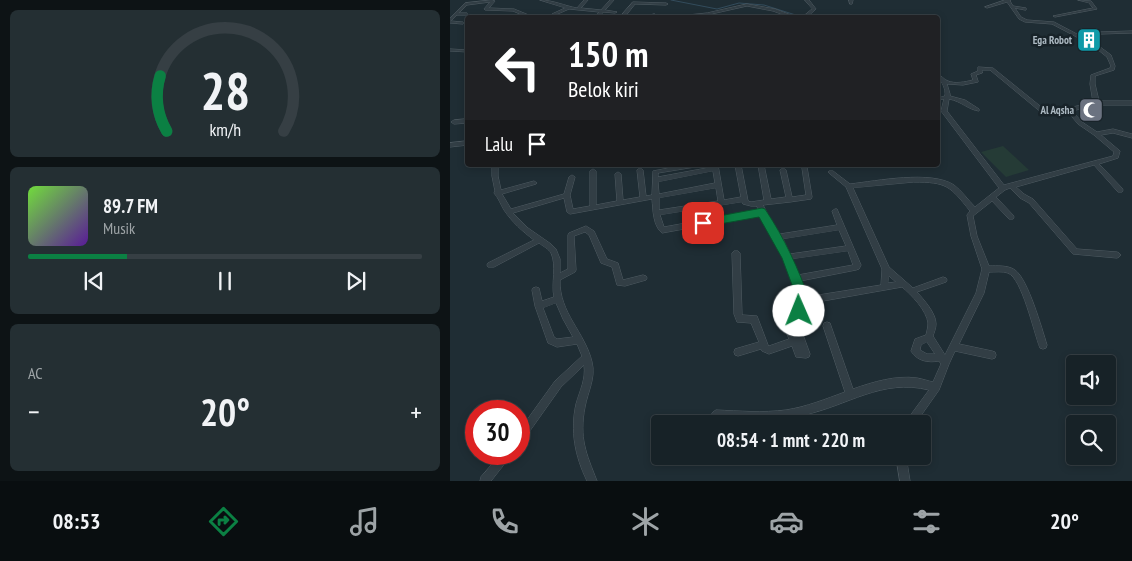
<!DOCTYPE html>
<html lang="id">
<meta charset="utf-8">
<style>
body{margin:0;font-family:"PT Sans Narrow",sans-serif;background:#242f33;color:#f1f3f6;height:100vh;display:flex;flex-direction:column;font-size:19px;white-space:nowrap}
*{box-sizing:border-box;margin:0}
p{font-size:16px;color:#9ea4a7}
.icon{flex:none;width:28px;height:28px;fill:none;stroke:currentColor;stroke-width:2;stroke-linecap:round;stroke-linejoin:round}
.map{position:relative;flex:1;overflow:hidden}
.sheet{display:flex;flex-direction:column;gap:10px;padding:10px;background:#0d1315;width:450px}
.sheet>*{flex:none}
.guide{position:absolute;left:15px;top:15px;width:475px;height:152px;border-radius:5px;box-shadow:0 2px 8px #0003,0 0 0 1px #363f44;background:#202124;color:#fff;overflow:hidden}
.tools{position:absolute;left:616px;top:355px;display:grid;gap:10px}
.tools a{display:grid;place-items:center;width:50px;height:50px;border-radius:5px;background:#172227;box-shadow:0 2px 8px #0003,0 0 0 1px #363f44;font-size:25px}
.speed{position:absolute;left:15px;top:400px;display:flex;gap:10px;font-size:25px;font-weight:700;text-align:center}
.speed>*{display:grid;place-content:center;width:65px;height:65px;border-radius:50%;background:#172227;box-shadow:0 2px 8px #0003,0 0 0 1px #363f44;line-height:1}
.speed .limit{border:8px solid #d22;background:#fff;color:#111}
.pin{position:absolute;display:grid;place-items:center;width:42px;height:42px;color:#fff;margin:-21px;border-radius:10px;box-shadow:0 2px 8px #0006}
.me{position:absolute;width:55px;margin:-28px;rotate:359deg;stroke-linejoin:round;filter:drop-shadow(0 0 4px #0008)}
.turn{display:flex;align-items:center;gap:18px;height:105px;padding:0 20px;font-size:22px}
.turn .icon{width:65px;height:65px;stroke-width:2.5}
.turn b{display:block;font-size:35px;line-height:42px}
.then{display:flex;align-items:center;height:48px;padding:0 20px;background:#0003;gap:10px;font-size:19px}
.big{font-size:38px;font-weight:600;line-height:1.1}
.sheet .widget{flex:1;display:flex;flex-direction:column;justify-content:center;gap:8px;min-width:0;padding:0 18px;border-radius:8px;background:#242f33}
.sheet .dial{align-items:center;gap:0}
.dial svg{height:130px;overflow:visible;fill:none;stroke:#363f44;stroke-width:7;stroke-linecap:round;text-anchor:middle}
.dial text{fill:#f1f3f6;stroke:none}
.song{display:flex;align-items:center;gap:15px}
.cover{width:60px;height:60px;border-radius:8px;background:linear-gradient(135deg,hsl(100 70% 55%),hsl(270 70% 35%))}
.played{height:5px;border-radius:2px;background:linear-gradient(90deg,#0b8043 25%,#363f44 25%)}
.keys{display:flex;justify-content:space-around;direction:ltr}
.heat{display:flex;justify-content:space-between;align-items:center;font-size:28px;direction:ltr}
.trip{position:absolute;left:201px;top:415px;width:280px;height:50px;border-radius:5px;background:#172227;box-shadow:0 2px 8px #0003,0 0 0 1px #363f44;font-weight:600;line-height:50px;text-align:center}
.dock{display:flex;height:80px;justify-content:space-around;align-items:center;background:#090e10;color:#9ea4a7}
.dock .icon{width:35px;height:35px}
.dock .active{color:#0b8043}
.dock b{font-size:22px;color:#f1f3f6}
main{display:flex;flex:1;min-height:0}
.map>svg:first-child{display:block}
.green{fill:#253b36}
.lines{fill:none;stroke-linecap:round;stroke-linejoin:round}
.stream{stroke:#334c5c;stroke-width:1}
.minor-casing{stroke:#505c63;stroke-width:1}
.minor{fill:#323e45;fill-rule:evenodd}
.route{fill:#0b8043;stroke:#07532c}
.labels{text-anchor:middle;stroke-width:5;stroke-linejoin:round;paint-order:stroke}
.far-poi-label{font-size:11px;font-weight:bold;fill:#acb9c2;stroke:#182329;text-anchor:end}
</style>
<main>
<section class="sheet">
<div class="widget dial"><svg viewBox="0 0 100 80">
<path d="M14 69A42 42 0 1 1 86 69"/>
<path d="M14 69A42 42 0 0 1 10 35" stroke="#0b8043"/>
<text x="50" y="56" font-size="32" font-weight="700">28</text>
<text x="50" y="72" font-size="11">km/h</text>
</svg></div>
<div class="widget">
<div class="song"><i class="cover"></i><div><b>89.7 FM</b><p>Musik</p></div></div>
<div class="played"></div>
<div class="keys"><svg class="icon" aria-label="previous" viewBox="0 0 24 24"><path d="M18 5L8 12l10 7zM5 5v14"/></svg><svg class="icon" aria-label="pause" viewBox="0 0 24 24"><path d="M8 5v14M16 5v14"/></svg><svg class="icon" aria-label="next" viewBox="0 0 24 24"><path d="M6 5l10 7-10 7zM19 5v14"/></svg></div>
</div>
<div class="widget"><p>AC</p>
<div class="heat"><a>−</a><b class="big">20°</b><a>+</a></div>
</div>
</section>
<div class="map">
<svg width="682" height="481" viewBox="0 0 682 481">
<rect width="100%" height="100%" fill="#1f2d34"/>
<path class="green" d="M553 146 579 170 556 177 531 152Z"/>
<g class="lines">
<path class="stream" d="M221 0 267 9 289 3 314 5 352 17"/>
<defs>
<g id="minor">
<path d="M42 0 45 1 39 8 64 9 86 18H79L63 11 35 10 34 9 40 2 17 5 9 13H17V15H7L1 21 12 22H13V24L0 23V18L15 3Z"/>
<path d="M90 0C103 0 115 6 127 8L134 0H138L131 8 151 10 160 0H164L155 10 167 12 165 13 153 12 149 18H144L149 12 119 9 103 16H102V14L115 8Z"/>
<path d="M355 0H359L366 9 356 18H351L362 9Z"/>
<path d="M399 0H403L402 4H400Z"/>
<path d="M555 0H561L560 1 563 6 576 8V10H575L565 8 571 17 577 20 604 22 642 42 643 36 649 32 682 31V33L650 34 647 36 646 44 661 55 665 66 664 70 645 76V84L649 101H682V105H646L622 111 632 122 647 132 663 129 682 134V138L663 133 651 135 670 151 668 158 649 164 672 188 673 190 672 192H668L644 165 566 187 574 194 583 199 627 249 667 252 669 253 671 255 669 257 667 258 623 254 579 203 570 198 560 188 555 190 546 197 563 215 564 217 563 219H559L542 201 523 216 527 236 539 266C547 266 558 265 565 270 578 279 592 329 597 345L596 348 593 349 590 348C584 333 572 278 558 273 553 271 545 272 539 272L534 293 509 344 542 351 545 352 546 355 545 358 542 359 505 351 499 364 489 390 465 424H454L479 390C432 378 397 406 354 415 324 422 296 420 266 420L263 418 261 415 263 412 266 410C289 411 313 413 336 410 356 407 376 399 395 392L373 326 374 323 377 322 380 323 381 326 403 389C423 382 446 375 467 378 473 379 478 381 483 382L491 364 489 361C478 363 467 361 461 351L465 339 476 335C477 331 478 327 478 323 477 311 461 294 452 287L356 304 348 321 360 354 359 357 356 358 346 357 342 346 319 354 312 351 311 349 288 356 285 355 284 352 285 349 309 342 301 323 287 322 284 314 282 253 284 251H288L290 253 292 314 293 315 307 316 318 345 319 346 339 339 328 311 329 309 332 308 335 309 340 322V321L350 301 329 246 311 215 212 233C203 226 203 210 202 199L120 214 117 212 114 198 63 213 78 228 101 244 106 249 110 259V273L118 269V235L119 233 136 226 144 231 157 259 168 263 173 280 193 275 196 276 197 278 196 280 175 286 167 285 162 267 151 263 139 235 135 232 124 236 126 270 125 272 110 280C109 313 135 332 142 362 146 378 138 391 135 407 129 438 136 453 147 481H137C125 456 120 431 126 404 130 390 136 379 134 365L111 387 72 442 69 444V431L105 381 132 356 127 344 107 347 98 343 85 306 82 290 83 288 86 287 89 288 92 301 104 297C101 284 107 265 101 253 99 249 93 246 89 243L44 267H38L37 265 38 263 84 240C72 231 62 222 54 210 51 205 48 197 44 193L45 191 42 176V165H48V176L51 190 84 181 87 183 86 184 52 194 61 209 114 194 119 177 122 175 125 177 120 195 123 209 140 206V171L143 169 146 171V205L167 201 165 174 168 172 171 174 173 200 190 197 187 170 188 169H192L193 170 196 196 202 195 203 171 234 165H248L245 167 208 173V177L262 167V165H268L274 200 291 197 285 165H291L298 201 301 202 314 200 308 165H314L321 199 336 197 330 170 333 168 336 170 342 197 356 195 352 168 353 167H357L362 197 361 199 340 202 313 205 318 215 330 234 387 225 382 211 385 209H387L411 265 409 269 406 270 350 281 356 297 431 285 432 269 396 187 379 173 378 172 379 171H383L400 184C427 181 481 170 504 185 512 191 518 200 525 207L549 188 491 111 494 99 488 100V98L495 96C496 89 492 82 488 77V74C491 75 494 80 498 81 505 84 515 82 523 80L521 74 528 71V67L543 68 595 110 619 108 643 102 640 84 641 75 660 68 661 66 657 57 642 45 602 24 575 22 569 19 557 2 537 8 535 7ZM532 70H540L592 113 618 112 628 124 644 135 664 152 663 156 554 185 497 111 499 99C511 101 519 110 529 111V109L515 100 500 96V94L497 84 513 85 528 82V81L526 75 532 73ZM263 171 265 183 209 194 208 182ZM464 182C497 182 500 186 520 211L517 215 521 236 532 269 526 293 495 355 483 336C484 333 486 328 486 324 486 313 474 300 467 292L496 282 497 280 496 278 493 277 463 288 439 267 403 188ZM266 188 268 201 209 210V198ZM292 202 293 204 301 206H307L308 210 214 227 210 215ZM389 230 396 246 340 254 333 239ZM398 251 403 265 348 275 342 259ZM439 276 446 282 438 283ZM106 303 113 319 123 337 107 339 104 337 93 308ZM477 342 485 354H477L470 350 471 345Z"/>
<path d="M628 0 641 1 647 9 605 17 603 16 643 8 639 3Z"/>
<path d="M183 2 216 3 218 4 216 5 185 4 174 18H169Z"/>
<path d="M297 4 325 9 349 18H342L323 11 297 6 257 15 230 18H209L257 13Z"/>
<path d="M203 14H205V18H201Z"/>
<path d="M272 16H274L275 18H271Z"/>
<path d="M0 49 18 50V52L0 51Z"/>
<path d="M18 119V123L4 124 1 122 4 120Z"/>
<path d="M18 141V145L0 147V143Z"/>
<path d="M51 454H62L60 457 41 481H30L31 477Z"/>
<path d="M446 456H456L460 481H450Z"/>
</g>
</defs>
<use href="#minor" class="minor-casing"/>
<use href="#minor" class="minor"/>
</g>
<path class="route" d="M312 208 315 209C335 239 348 268 360 301L354 315 349 317 345 315 343 311 348 301 332 258 309 217 253 227 248 223 253 219Z"/>
<defs>
<symbol id="building-square" viewBox="-11 -11 22 22"><rect x="-9" y="-9" width="18" height="18" rx="4" fill="#0f9aa8" stroke="#182329"/><path d="M-4-6H4V6H1V3H-1V6H-4ZM-2.5-4.3h1.7v1.8h-1.7ZM.8-4.3h1.7v1.8H.8ZM-2.5-1h1.7V.8h-1.7ZM.8-1h1.7V.8H.8Z" fill="#fff"/></symbol>
<symbol id="mosque-square" viewBox="-11 -11 22 22"><rect x="-9" y="-9" width="18" height="18" rx="4" fill="#6b7280" stroke="#182329"/><path d="M3.5-4.9A6 6 0 1 0 3.5 4.9A5 5 0 1 1 3.5-4.9Z" fill="#fff"/></symbol>
</defs>
<g fill-rule="evenodd">
<use href="#building-square" x="625" y="26" width="28" height="28"/>
<use href="#mosque-square" x="627" y="96" width="28" height="28"/>
</g>
<g class="labels">
<g class="far-poi-label">
<text x="622" y="44">Ega Robot</text>
<text x="624" y="114">Al Aqsha</text>
</g>
</g>
</svg>
<div class="tools">
<a><svg class="icon" aria-label="sound" viewBox="0 0 24 24"><path d="M4 9h4l5-4v14l-5-4H4zM17 9q2 3 0 6"/></svg></a>
<a><svg class="icon" aria-label="search" viewBox="0 0 24 24"><circle cx="10" cy="10" r="6"/><path d="M15 15l6 6"/></svg></a>
</div>
<div class="speed"><div class="limit">30</div></div>
<div class="pin" style="left:253px;top:223px;background:#d93025"><svg class="icon" aria-label="arrive" viewBox="0 0 24 24"><path d="M6 21V4h12l-3 4 3 4H6"/></svg></div>
<svg class="me" style="left:349px;top:311px" viewBox="-20 -20 40 40"><circle r="19" fill="#fff"/><path d="M0-13L10 11 0 6-10 11z" fill="#0b8043"/></svg>
<div class="trip">08:54 · 1 mnt · 220 m</div>
<div class="guide">
<div class="turn"><svg class="icon" aria-label="left" viewBox="0 0 24 24"><path d="M17 20v-9H6M10 6l-5 5 5 5"/></svg><div><b>150 m</b>Belok kiri</div></div>
<div class="then">Lalu<svg class="icon" aria-label="arrive" viewBox="0 0 24 24"><path d="M6 21V4h12l-3 4 3 4H6"/></svg></div>
</div>
</div>
</main>
<nav class="dock">
<b>08:53</b>
<svg class="icon active" aria-label="directions" viewBox="0 0 24 24"><path d="M12 3l9 9-9 9-9-9zM9 14v-3h6M13 9l2 2-2 2"/></svg>
<svg class="icon" aria-label="music" viewBox="0 0 24 24"><path d="M9 18V5l10-2v13"/><circle cx="6" cy="18" r="3"/><circle cx="16" cy="16" r="3"/></svg>
<svg class="icon" aria-label="phone" viewBox="0 0 24 24"><path d="M5 4h4l2 5-3 2q2 4 5 5l2-3 5 2v4C11 20 4 13 5 4z"/></svg>
<svg class="icon" aria-label="climate" viewBox="0 0 24 24"><path d="M12 3v18M4 7l16 10M4 17L20 7"/></svg>
<svg class="icon" aria-label="car" viewBox="0 0 24 24"><path d="M5 17H2v-5l4-1 3-4h7l3 4 3 1v5h-3M9 17h6M6 11h13"/><circle cx="7" cy="17" r="2"/><circle cx="17" cy="17" r="2"/></svg>
<svg class="icon" aria-label="filters" viewBox="0 0 24 24"><path d="M4 7h16M4 17h16"/><circle cx="9" cy="7" r="2"/><circle cx="15" cy="17" r="2"/></svg>
<b>20°</b>
</nav>
